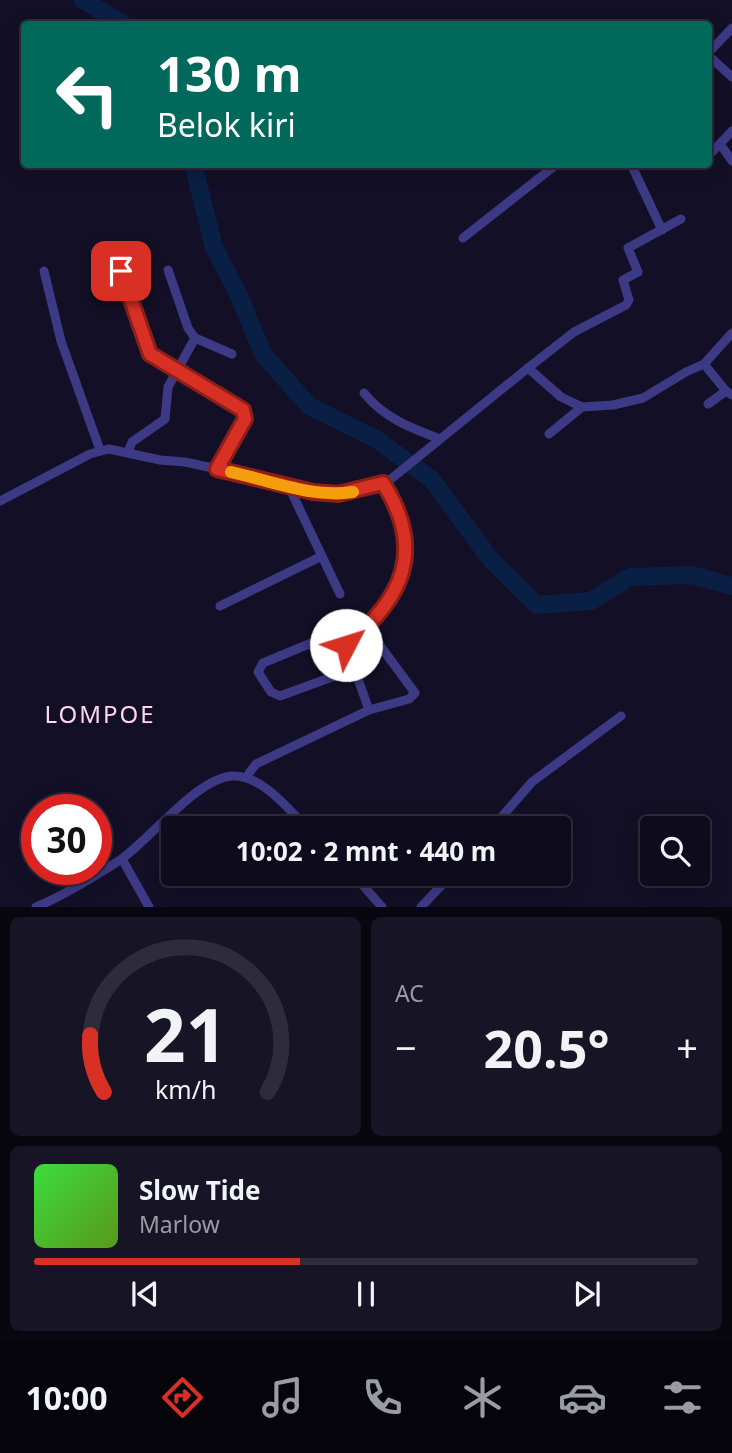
<!DOCTYPE html>
<html lang="id">
<meta charset="utf-8">
<style>
body{margin:0;font-family:"Noto Sans",sans-serif;background:#171425;color:#f1f3f6;height:100vh;display:flex;flex-direction:column;font-size:26px;white-space:nowrap}
*{box-sizing:border-box;margin:0}
p{font-size:23px;color:#9b9ba3}
.icon{flex:none;width:38px;height:38px;fill:none;stroke:currentColor;stroke-width:2;stroke-linecap:round;stroke-linejoin:round}
.map{position:relative;height:907px;overflow:hidden}
.side{display:flex;flex-direction:column;gap:10px;padding:10px;background:#08060f;flex:1}
.side>*{flex:none}
.guide{position:absolute;left:21px;top:21px;width:691px;height:147px;border-radius:7px;box-shadow:0 4px 18px #0003,0 0 0 2px #2e2b3b;background:#00695c;color:#fff;overflow:hidden}
.controls{position:absolute;left:640px;top:816px;display:grid;gap:14px}
.controls a{display:grid;place-items:center;width:70px;height:70px;border-radius:7px;background:#0e0b1c;box-shadow:0 4px 18px #0003,0 0 0 2px #2e2b3b;font-size:35px}
.speed{position:absolute;left:21px;top:794px;display:flex;gap:14px;font-size:35px;font-weight:700;text-align:center}
.speed>*{display:grid;place-content:center;width:91px;height:91px;border-radius:50%;background:#0e0b1c;box-shadow:0 4px 18px #0003,0 0 0 2px #2e2b3b;line-height:1}
.speed .limit{border:10px solid #d22;background:#fff;color:#111}
.pin{position:absolute;display:grid;place-items:center;width:60px;height:60px;color:#fff;margin:-30px;border-radius:14px;box-shadow:0 4px 10px #0006}
.me{position:absolute;width:77px;margin:-38px;rotate:50deg;stroke-linejoin:round;filter:drop-shadow(0 0 5px #0008)}
.turn{display:flex;align-items:center;gap:24px;height:147px;padding:0 21px;font-size:32px}
.turn .icon{width:91px;height:91px;stroke-width:2.5}
.turn b{display:block;font-size:49px;line-height:60px}
.big{font-size:52px;font-weight:700;line-height:1.1}
.side .tile{flex:1;display:flex;flex-direction:column;justify-content:center;gap:10px;min-width:0;padding:0 24px;border-radius:10px;background:#171425}
.side .dial{align-items:center;gap:0}
.dial svg{height:182px;overflow:visible;fill:none;stroke:#2e2b3b;stroke-width:7;stroke-linecap:round;text-anchor:middle}
.dial text{fill:#f1f3f6;stroke:none}
.song{display:flex;align-items:center;gap:21px}
.cover{width:84px;height:84px;border-radius:10px;background:linear-gradient(135deg,hsl(120 70% 55%),hsl(90 70% 35%))}
.played{height:7px;border-radius:4px;background:linear-gradient(90deg,#d93025 40%,#2e2b3b 40%)}
.keys{display:flex;justify-content:space-around;direction:ltr}
.heat{display:flex;justify-content:space-between;align-items:center;font-size:38px;direction:ltr}
.side .tiles{flex:1;display:grid;gap:10px;grid-template-columns:1fr 1fr}
.tile:last-child{grid-column:span 2}
.trip{position:absolute;left:161px;top:816px;width:410px;height:70px;border-radius:7px;background:#0e0b1c;box-shadow:0 4px 18px #0003,0 0 0 2px #2e2b3b;font-weight:700;line-height:70px;text-align:center}
.menu{display:flex;height:112px;justify-content:space-around;align-items:center;background:#06040b;color:#9b9ba3}
.menu .icon{width:49px;height:49px}
.menu .selected{color:#d93025}
.menu b{font-size:32px;color:#f1f3f6}
.map>svg:first-child{display:block}
.lines{fill:none;stroke-linecap:round;stroke-linejoin:round}
.river{stroke:#0a1f44;stroke-width:18}
.minor{stroke:#3d3a85;stroke-width:9}
.route-casing{stroke:#8d1f18;stroke-width:18}
.route{stroke:#d93025;stroke-width:12}
.slow{stroke:#f59e0b;stroke-width:12}
.labels{text-anchor:middle;stroke-width:7;stroke-linejoin:round;paint-order:stroke}
.quarter-label{font-size:24px;letter-spacing:2px;fill:#ffd6f0;stroke:#130f26}
</style>
<div class="map">
<svg width="732" height="907" viewBox="0 0 732 907">
<rect width="100%" height="100%" fill="#130f26"/>
<g class="lines">
<g class="river">
<path d="M83 0 123 24"/>
<path d="M193 164 214 247 240 298 263 354 309 406 376 439 431 479 491 560 537 605 591 601 630 577 692 575 732 586"/>
</g>
<g class="minor">
<path d="M709 52 732 28"/>
<path d="M709 56 732 77"/>
<path d="M720 144 732 161"/>
<path d="M709 155 732 131"/>
<path d="M631 164 662 230"/>
<path d="M463 238 557 164"/>
<path d="M168 270 188 328 195 338 232 354"/>
<path d="M44 271 61 341 100 450"/>
<path d="M121 271 150 354 243 410 245 419 217 469"/>
<path d="M704 364 726 391 732 395"/>
<path d="M528 368 574 332 626 305 629 300 623 280 638 272 628 248 681 219"/>
<path d="M364 393C384 418 411 428 440 439"/>
<path d="M708 404 726 391"/>
<path d="M549 434 582 407"/>
<path d="M128 452 132 442 165 419 168 387 195 338"/>
<path d="M289 487 340 594"/>
<path d="M0 501 90 454 109 449 160 460 185 462 268 480 305 491 338 494 356 491 386 483 528 368 561 397 582 407 613 405 643 398 686 372 704 364 732 333"/>
<path d="M220 606 322 556"/>
<path d="M367 628 415 693 409 699 369 710"/>
<path d="M346 645 344 635 338 632 263 663 258 672 271 692 280 696 354 669"/>
<path d="M248 778 249 773 256 764 369 710 346 645C403 599 426 550 383 483"/>
<path d="M492 828 532 782 621 716"/>
<path d="M122 859 149 907"/>
<path d="M352 873 382 907"/>
<path d="M36 907C65 895 94 877 120 860 149 841 200 774 235 776 264 777 288 809 307 828"/>
<path d="M421 907 453 873"/>
</g>
</g>
<g class="lines">
<defs>
<path id="route" d="M121 271 150 354 243 410 245 419 217 469 313 492 338 494 383 483C426 550 403 599 346 645"/>
</defs>
<use href="#route" class="route-casing"/>
<use href="#route" class="route"/>
<path class="slow" d="M231 472C272 481 311 498 353 492"/>
</g>
<g class="labels">
<g class="quarter-label">
<text x="100" y="723">LOMPOE</text>
</g>
</g>
</svg>
<div class="controls">
<a><svg class="icon" aria-label="search" viewBox="0 0 24 24"><circle cx="10" cy="10" r="6"/><path d="M15 15l6 6"/></svg></a>
</div>
<div class="speed"><div class="limit">30</div></div>
<div class="pin" style="left:121px;top:271px;background:#d93025"><svg class="icon" aria-label="arrive" viewBox="0 0 24 24"><path d="M6 21V4h12l-3 4 3 4H6"/></svg></div>
<svg class="me" style="left:346px;top:645px" viewBox="-20 -20 40 40"><circle r="19" fill="#fff"/><path d="M0-13L10 11 0 6-10 11z" fill="#d93025"/></svg>
<div class="trip">10:02 · 2 mnt · 440 m</div>
<div class="guide">
<div class="turn"><svg class="icon" aria-label="left" viewBox="0 0 24 24"><path d="M17 20v-9H6M10 6l-5 5 5 5"/></svg><div><b>130 m</b>Belok kiri</div></div>
</div>
</div>
<section class="side">
<div class="tiles">
<div class="tile dial"><svg viewBox="0 0 100 80">
<path d="M14 69A42 42 0 1 1 86 69"/>
<path d="M14 69A42 42 0 0 1 8 44" stroke="#d93025"/>
<text x="50" y="56" font-size="32" font-weight="700">21</text>
<text x="50" y="72" font-size="11">km/h</text>
</svg></div>
<div class="tile"><p>AC</p>
<div class="heat"><a>−</a><b class="big">20.5°</b><a>+</a></div>
</div>
<div class="tile">
<div class="song"><i class="cover"></i><div><b>Slow Tide</b><p>Marlow</p></div></div>
<div class="played"></div>
<div class="keys"><svg class="icon" aria-label="previous" viewBox="0 0 24 24"><path d="M18 5L8 12l10 7zM5 5v14"/></svg><svg class="icon" aria-label="pause" viewBox="0 0 24 24"><path d="M8 5v14M16 5v14"/></svg><svg class="icon" aria-label="next" viewBox="0 0 24 24"><path d="M6 5l10 7-10 7zM19 5v14"/></svg></div>
</div>
</div>
</section>
<nav class="menu">
<b>10:00</b>
<svg class="icon selected" aria-label="directions" viewBox="0 0 24 24"><path d="M12 3l9 9-9 9-9-9zM9 14v-3h6M13 9l2 2-2 2"/></svg>
<svg class="icon" aria-label="music" viewBox="0 0 24 24"><path d="M9 18V5l10-2v13"/><circle cx="6" cy="18" r="3"/><circle cx="16" cy="16" r="3"/></svg>
<svg class="icon" aria-label="phone" viewBox="0 0 24 24"><path d="M5 4h4l2 5-3 2q2 4 5 5l2-3 5 2v4C11 20 4 13 5 4z"/></svg>
<svg class="icon" aria-label="climate" viewBox="0 0 24 24"><path d="M12 3v18M4 7l16 10M4 17L20 7"/></svg>
<svg class="icon" aria-label="car" viewBox="0 0 24 24"><path d="M5 17H2v-5l4-1 3-4h7l3 4 3 1v5h-3M9 17h6M6 11h13"/><circle cx="7" cy="17" r="2"/><circle cx="17" cy="17" r="2"/></svg>
<svg class="icon" aria-label="filters" viewBox="0 0 24 24"><path d="M4 7h16M4 17h16"/><circle cx="9" cy="7" r="2"/><circle cx="15" cy="17" r="2"/></svg>
</nav>
